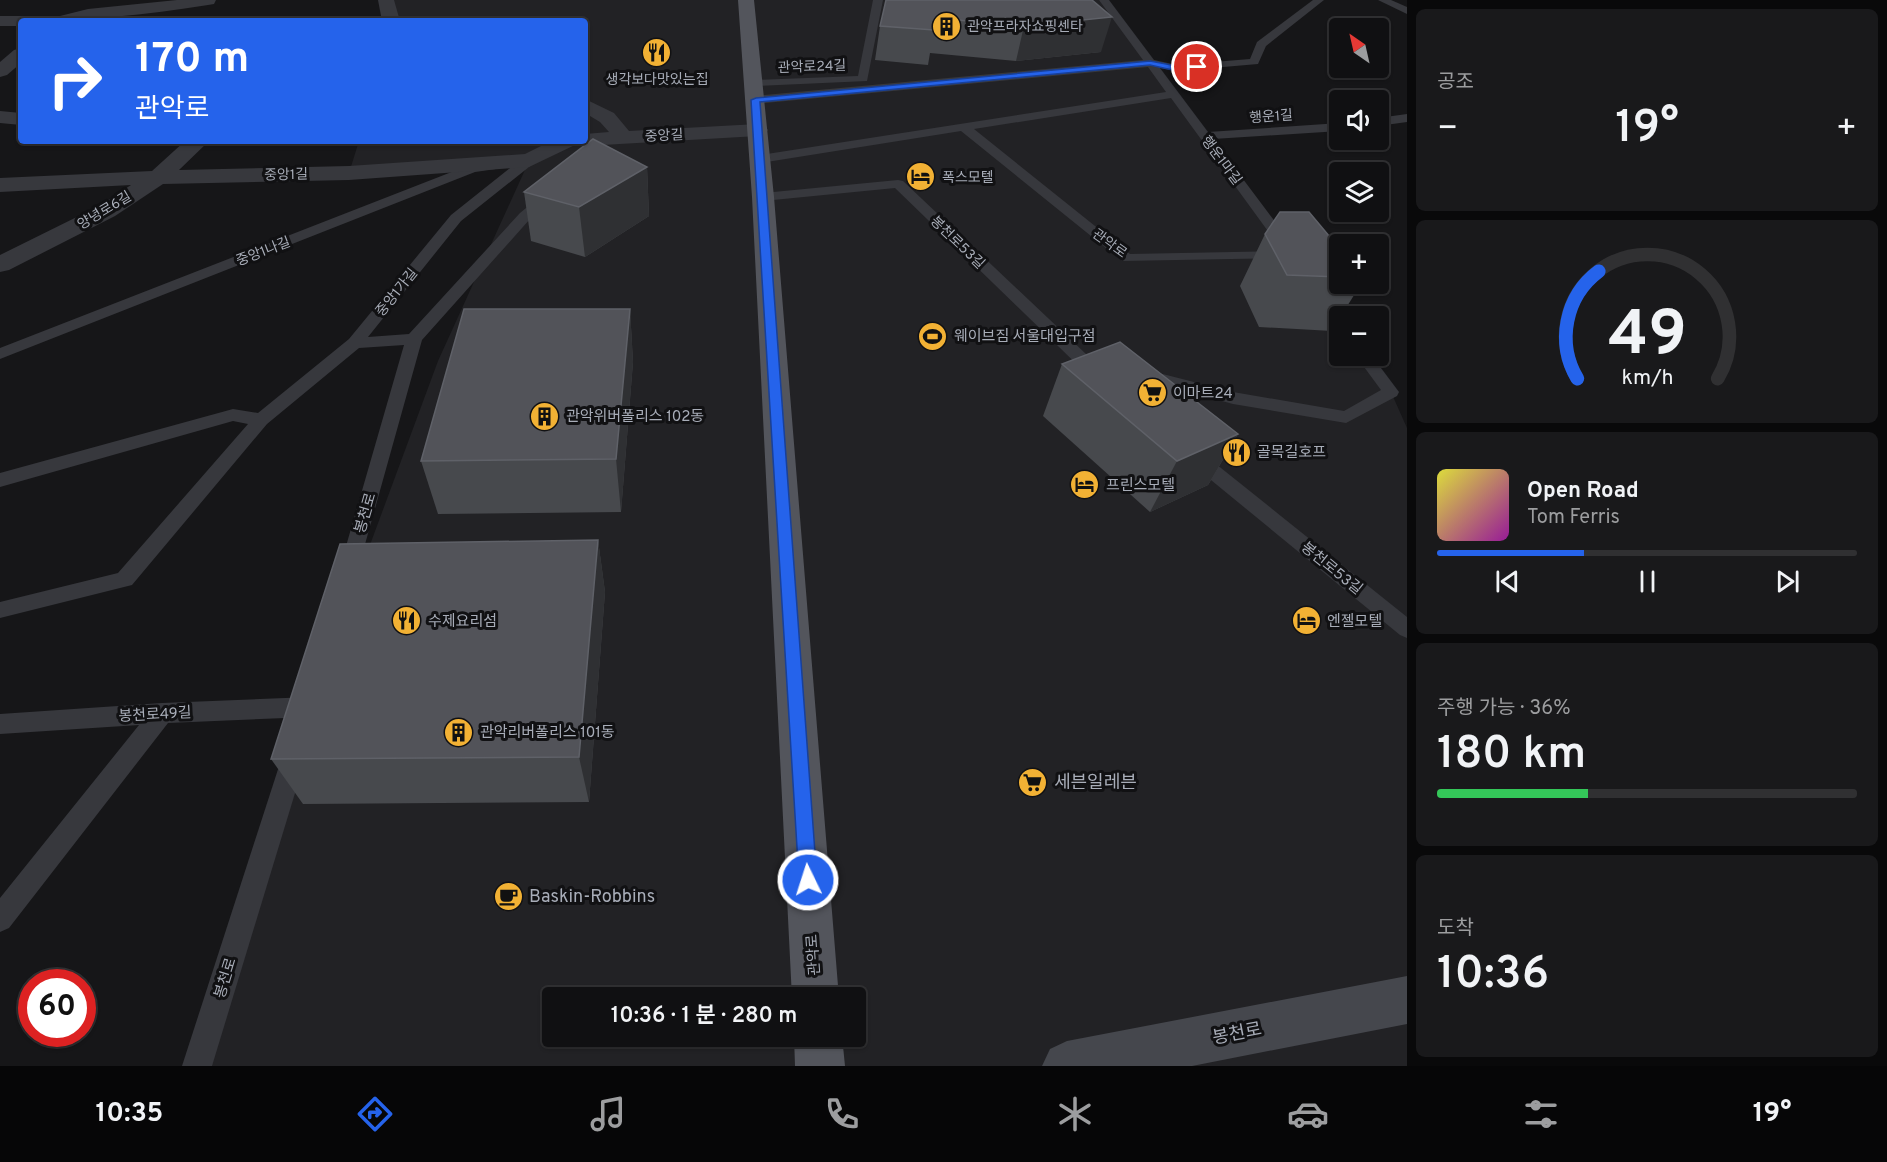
<!DOCTYPE html>
<html lang="ko">
<meta charset="utf-8">
<style>
body{margin:0;font-family:Overpass,"Noto Sans KR",sans-serif;background:#19191b;color:#f1f3f6;height:100vh;display:flex;flex-direction:column;font-size:22px;white-space:nowrap}
*{box-sizing:border-box;margin:0}
p{font-size:20px;color:#9c9d9f}
.icon{flex:none;width:33px;height:33px;fill:none;stroke:currentColor;stroke-width:2;stroke-linecap:round;stroke-linejoin:round}
.map{position:relative;flex:1;overflow:hidden}
.sheet{display:flex;flex-direction:column;gap:9px;padding:9px;background:#09090a;width:480px}
.sheet>*{flex:none}
.hud{position:absolute;left:18px;top:18px;width:570px;height:126px;border-radius:6px;box-shadow:0 2px 4px #0004,0 0 0 2px #303032;background:#2563eb;color:#fff;overflow:hidden}
.needle{width:39px;rotate:326deg}
.fabs{position:absolute;left:1329px;top:18px;display:grid;gap:12px}
.fabs a{display:grid;place-items:center;width:60px;height:60px;border-radius:6px;background:#101012;box-shadow:0 2px 4px #0004,0 0 0 2px #303032;font-size:30px}
.speed{position:absolute;left:18px;top:969px;display:flex;gap:12px;font-size:30px;font-weight:700;text-align:center}
.speed>*{display:grid;place-content:center;width:78px;height:78px;border-radius:50%;background:#101012;box-shadow:0 2px 4px #0004,0 0 0 2px #303032;line-height:1}
.speed .limit{border:9px solid #d22;background:#fff;color:#111}
.pin{position:absolute;display:grid;place-items:center;width:51px;height:51px;color:#fff;margin:-26px;border:3px solid #fff;border-radius:50%;box-shadow:0 2px 6px #0007}
.me{position:absolute;width:66px;margin:-33px;rotate:356deg;stroke-linejoin:round;filter:drop-shadow(0 0 4px #0008)}
.turn{display:flex;align-items:center;gap:21px;height:126px;padding:0 18px;font-size:27px}
.turn .icon{width:78px;height:78px;stroke-width:2.5}
.turn b{display:block;font-size:42px;line-height:51px}
.big{font-size:45px;font-weight:600;line-height:1.1}
.sheet .tile{flex:1;display:flex;flex-direction:column;justify-content:center;gap:9px;min-width:0;padding:0 21px;border-radius:9px;background:#19191b}
.sheet .dial{align-items:center;gap:0}
.dial svg{height:156px;overflow:visible;fill:none;stroke:#303032;stroke-width:7;stroke-linecap:round;text-anchor:middle}
.dial text{fill:#f1f3f6;stroke:none}
.song{display:flex;align-items:center;gap:18px}
.cover{width:72px;height:72px;border-radius:9px;background:linear-gradient(135deg,hsl(60 70% 55%),hsl(300 70% 35%))}
.played{height:6px;border-radius:3px;background:linear-gradient(90deg,#2563eb 35%,#303032 35%)}
.keys{display:flex;justify-content:space-around;direction:ltr}
.heat{display:flex;justify-content:space-between;align-items:center;font-size:33px;direction:ltr}
.charge{height:9px;border-radius:4px;background:linear-gradient(90deg,#34c759 36%,#303032 0)}
.trip{position:absolute;left:542px;top:987px;width:324px;height:60px;border-radius:6px;background:#101012;box-shadow:0 2px 4px #0004,0 0 0 2px #303032;font-weight:600;line-height:60px;text-align:center}
.tab-bar{display:flex;height:96px;justify-content:space-around;align-items:center;background:#060607;color:#9c9d9f}
.tab-bar .icon{width:42px;height:42px}
.tab-bar .active{color:#2563eb}
.tab-bar b{font-size:27px;color:#f1f3f6}
main{display:flex;flex:1;min-height:0}
.map>svg:first-child{display:block}
.built{fill:#222225;fill-rule:evenodd}
.lines{fill:none;stroke-linecap:round;stroke-linejoin:round}
.service{fill:#37383d;fill-rule:evenodd}
.minor{fill:#37383d;fill-rule:evenodd}
.secondary{fill:#45474d;fill-rule:evenodd}
.primary{fill:#53555c;fill-rule:evenodd}
.wall{fill:#47494d}
.shaded-wall{fill:#2f3033}
.building{fill:#525359;stroke:#5f6168;stroke-width:1.5}
.route{fill:#2563eb;stroke:#184099;stroke-width:1.5}
.labels{text-anchor:middle;stroke-width:6;stroke-linejoin:round;paint-order:stroke}
.far-poi-label{font-size:14px;fill:#a8adb8;stroke:#111113;text-anchor:start}
.far-street-label{font-size:14px;fill:#a8adb8;stroke:#111113}
.poi-label{font-size:15px;fill:#a8adb8;stroke:#111113;text-anchor:start}
.street-label{font-size:15px;fill:#a8adb8;stroke:#111113}
.near-poi-label{font-size:18px;fill:#a8adb8;stroke:#111113;text-anchor:start}
.near-street-label{font-size:18px;fill:#a8adb8;stroke:#111113}
</style>
<main>
<div class="map">
<svg width="1407" height="1066" viewBox="0 0 1407 1066">
<rect width="100%" height="100%" fill="#161618"/>
<path class="built" d="M386 0H1103L1268 220 1339 321 1340 356H1364L1391 392 1407 428V1066H197L310 707 438 361 529 161 349 173 359 141H585V21H391ZM552 998H855V1036H552Z"/>
<g class="lines">
<g class="service">
<path d="M873 0H883L867 81 754 86 748 83 754 80 858 76Z"/>
<path d="M1099 0H1109L1154 60 1177 65 1250 59 1257 42 1313 0H1324L1266 46 1258 64 1177 71 1160 68 1208 132 1340 123V131L1213 139 1291 243 1293 246 1291 249H1281L1171 98 974 129 1130 254 1280 251 1287 255 1285 258 1122 261 961 131 760 163 754 159 760 155 1166 92 1148 67 755 104 749 100 755 96 1143 60Z"/>
<path d="M1378 0H1391L1407 7V14Z"/>
<path d="M1407 114V122L1378 126V118Z"/>
<path d="M529 156 534 157 535 160 534 163 461 221 368 337 409 334 520 213 543 194H553L555 197 553 200 530 219 422 340 357 573 350 575 343 573 340 567 404 345 359 348 267 424 132 585 0 618V602L118 573 248 424 233 421 0 487V473L233 409 258 413 349 339 451 215 524 157Z"/>
<path d="M491 162 497 166 496 169 475 172 0 359V348L467 166Z"/>
<path d="M898 180 903 181 1105 372 1107 376 1105 380H1093L895 188 763 201 756 197 763 193Z"/>
<path d="M1356 356H1372L1399 392 1397 396 1346 423 1233 404 1141 379 1139 375 1141 371 1147 370 1233 392 1344 411 1381 390Z"/>
<path d="M1195 451 1201 452 1407 617V638L1400 635 1189 462 1186 457 1189 452Z"/>
<path d="M310 697 318 700 321 707 318 714 310 717 168 723 9 928 0 932V898L139 725 0 734V714L162 703Z"/>
<path d="M294 746 302 749 306 757 212 1066H182L282 757 286 749Z"/>
</g>
<g class="minor">
<path d="M177 0H216L214 4 208 5C146 15 84 21 21 21V26H0V16H60L88 9Z"/>
<path d="M378 0H394L400 21H382Z"/>
<path d="M21 48V63L7 75 0 77V62L14 50Z"/>
<path d="M585 99 614 113 629 131 758 124 765 126 768 130 765 134 758 136 585 146 577 144 529 167 349 180 163 184 115 216 9 270 0 272V255L99 206 131 185 0 192V178L152 171 185 141H209L179 170 349 166 525 154 551 141H585V134L609 132 600 122 585 113Z"/>
<path d="M0 111 21 113V125L0 123Z"/>
</g>
<path class="secondary" d="M1407 976V1024L1192 1066H1042L1050 1049 1067 1041Z"/>
<g class="primary">
<path d="M738 0H754L774 197 839 998H792L752 197Z"/>
<path d="M794 1036H842L845 1066H795Z"/>
</g>
</g>
<g class="wall">
<path d="M886 0H1092L1101 52 1016 61 930 53 928 65 875 60 880 26Z"/>
<path d="M647 167 649 216 585 257 531 241 524 192Z"/>
<path d="M1265 234 1340 249V284H1361L1341 316H1340V319L1332 331 1259 327 1240 286Z"/>
<path d="M630 309 633 362 621 512 438 514 421 461Z"/>
<path d="M1062 364 1238 434 1208 485 1150 512 1043 416Z"/>
<path d="M598 540 605 592 589 802 303 804 271 759Z"/>
</g>
<g class="shaded-wall">
<path d="M1112 17 1101 52 1016 61 1024 26Z"/>
<path d="M647 167 649 216 585 257 579 207Z"/>
<path d="M630 309 633 362 621 512 616 459Z"/>
<path d="M1238 434 1208 485 1150 512 1177 461Z"/>
<path d="M598 540 605 592 589 802 579 757Z"/>
</g>
<g class="building">
<path d="M886 0H1092L1112 17 1024 26 935 18 934 30 880 26Z"/>
<path d="M593 139 647 167 579 207 524 192Z"/>
<path d="M1280 212H1309L1340 249V277L1287 275 1265 234Z"/>
<path d="M464 309H630L616 459 421 461Z"/>
<path d="M1120 342 1238 434 1177 461 1062 364Z"/>
<path d="M598 540 579 757 271 759 340 544Z"/>
</g>
<path class="route" d="M1150 61 1177 66 1197 64 1200 67 1177 71 1150 65 760 102 817 880 814 886 808 889 802 886 799 880 751 100 756 98Z"/>
<defs>
<symbol id="building-disc" viewBox="-11 -11 22 22"><circle r="9.5" fill="#f2b134" stroke="#111113"/><path d="M-4-6H4V6H1V3H-1V6H-4ZM-2.5-4.3h1.7v1.8h-1.7ZM.8-4.3h1.7v1.8H.8ZM-2.5-1h1.7V.8h-1.7ZM.8-1h1.7V.8H.8Z" fill="#111"/></symbol>
<symbol id="restaurant-disc" viewBox="-11 -11 22 22"><circle r="9.5" fill="#f2b134" stroke="#111113"/><path d="M-5-6h1v4h1v-4h1v4h1v-4h1v5L-1.5 .5V6h-2V.5L-5-1ZM5-6V6H3V1.5H1.5Q1.5-4 5-6Z" fill="#111"/></symbol>
<symbol id="hotel-disc" viewBox="-11 -11 22 22"><circle r="9.5" fill="#f2b134" stroke="#111113"/><path d="M-6-4.5h1.5V1H6V5H4.5V3h-9V5H-6ZM-4 0a1.8 1.8 0 1 1 3.6 0ZM.5 0V-2.5h3Q6-2.5 6 0Z" fill="#111"/></symbol>
<symbol id="stadium-disc" viewBox="-11 -11 22 22"><circle r="9.5" fill="#f2b134" stroke="#111113"/><path d="M0-5a6.5 5 0 1 0 0 10a6.5 5 0 1 0 0-10ZM-3.5-1.8h7v3.6h-7Z" fill="#111"/></symbol>
<symbol id="supermarket-disc" viewBox="-11 -11 22 22"><circle r="9.5" fill="#f2b134" stroke="#111113"/><path d="M-6-5.5h2.5l.6 2H6L4.5 2H-2.5L-4.4-4H-6ZM-1.5 3.2a1.3 1.3 0 1 0 .1 0ZM3 3.2a1.3 1.3 0 1 0 .1 0Z" fill="#111"/></symbol>
<symbol id="cafe-disc" viewBox="-11 -11 22 22"><circle r="9.5" fill="#f2b134" stroke="#111113"/><path d="M-5.5-4.5H6V0H3Q3 3.5 0 3.5H-2.5Q-5.5 3.5-5.5 0ZM3-3.2v2h1.7v-2ZM-6 4.5H4V6H-6Z" fill="#111"/></symbol>
</defs>
<g fill-rule="evenodd">
<use href="#building-disc" x="930" y="10" width="33" height="33"/>
<use href="#restaurant-disc" x="640" y="36" width="33" height="33"/>
<use href="#hotel-disc" x="904" y="160" width="33" height="33"/>
<use href="#stadium-disc" x="916" y="320" width="33" height="33"/>
<use href="#supermarket-disc" x="1136" y="376" width="33" height="33"/>
<use href="#building-disc" x="528" y="400" width="33" height="33"/>
<use href="#restaurant-disc" x="1220" y="436" width="33" height="33"/>
<use href="#hotel-disc" x="1068" y="468" width="33" height="33"/>
<use href="#restaurant-disc" x="390" y="604" width="33" height="33"/>
<use href="#hotel-disc" x="1290" y="604" width="33" height="33"/>
<use href="#building-disc" x="442" y="716" width="33" height="33"/>
<use href="#supermarket-disc" x="1016" y="766" width="33" height="33"/>
<use href="#cafe-disc" x="492" y="880" width="33" height="33"/>
</g>
<g class="labels">
<g class="far-poi-label">
<text x="967" y="31">관악프라자쇼핑센타</text>
<text x="657" y="84" text-anchor="middle">생각보다맛있는집</text>
<text x="942" y="182">폭스모텔</text>
</g>
<g class="far-street-label">
<text transform="translate(812 66) rotate(-2)" y="5">관악로24길</text>
<text transform="translate(1271 116) rotate(-4)" y="5">행운1길</text>
<text transform="translate(664 135) rotate(-3)" y="5">중앙길</text>
<text transform="translate(1222 160) rotate(53)" y="5">행운1마길</text>
<text transform="translate(286 174) rotate(-1)" y="5">중앙1길</text>
<text transform="translate(104 210) rotate(-31)" y="5">양녕로6길</text>
<text transform="translate(958 242) rotate(44)" y="5">봉천로53길</text>
<text transform="translate(1110 243) rotate(36)" y="5">관악로</text>
<text transform="translate(263 251) rotate(-21)" y="5">중앙1나길</text>
<text transform="translate(396 292) rotate(-51)" y="5">중앙1가길</text>
</g>
<g class="poi-label">
<text x="954" y="341">웨이브짐 서울대입구점</text>
<text x="1173" y="398">이마트24</text>
<text x="566" y="421">관악위버폴리스 102동</text>
<text x="1257" y="457">골목길호프</text>
<text x="1106" y="490">프린스모텔</text>
<text x="428" y="626">수제요리섬</text>
<text x="1327" y="626">엔젤모텔</text>
<text x="480" y="737">관악리버폴리스 101동</text>
</g>
<g class="street-label">
<text transform="translate(365 513) rotate(-74)" y="5">봉천로</text>
<text transform="translate(1332 568) rotate(39)" y="5">봉천로53길</text>
<text transform="translate(155 714) rotate(-3)" y="5">봉천로49길</text>
<text transform="translate(813 955) rotate(-94)" y="5">관악로</text>
<text transform="translate(225 978) rotate(-73)" y="5">봉천로</text>
</g>
<g class="near-poi-label">
<text x="1054" y="788">세븐일레븐</text>
<text x="529" y="902">Baskin-Robbins</text>
</g>
<g class="near-street-label">
<text transform="translate(1237 1033) rotate(-11)" y="6">봉천로</text>
</g>
</g>
</svg>
<div class="fabs">
<a><svg class="needle" viewBox="-14 -14 28 28"><path d="M0-13l5 13h-10z" fill="#e53935"/><path d="M0 13l5-13h-10z" fill="#9c9d9f"/></svg></a>
<a><svg class="icon" aria-label="sound" viewBox="0 0 24 24"><path d="M4 9h4l5-4v14l-5-4H4zM17 9q2 3 0 6"/></svg></a>
<a><svg class="icon" aria-label="layers" viewBox="0 0 24 24"><path d="M12 4l9 5-9 5-9-5zM3 14l9 5 9-5"/></svg></a>
<a>+</a>
<a>−</a>
</div>
<div class="speed"><div class="limit">60</div></div>
<div class="pin" style="left:1197px;top:67px;background:#d93025"><svg class="icon" aria-label="arrive" viewBox="0 0 24 24"><path d="M6 21V4h12l-3 4 3 4H6"/></svg></div>
<svg class="me" style="left:808px;top:880px" viewBox="-20 -20 40 40"><circle r="17" fill="#2563eb" stroke="#fff" stroke-width="3"/><path d="M0-11L8 9 0 5-8 9z" fill="#fff"/></svg>
<div class="trip">10:36 · 1 분 · 280 m</div>
<div class="hud">
<div class="turn"><svg class="icon" aria-label="right" viewBox="0 0 24 24"><path d="M7 20v-9h11M14 6l5 5-5 5"/></svg><div><b>170 m</b>관악로</div></div>
</div>
</div>
<section class="sheet">
<div class="tile"><p>공조</p>
<div class="heat"><a>−</a><b class="big">19°</b><a>+</a></div>
</div>
<div class="tile dial"><svg viewBox="0 0 100 80">
<path d="M14 69A42 42 0 1 1 86 69"/>
<path d="M14 69A42 42 0 0 1 25 14" stroke="#2563eb"/>
<text x="50" y="56" font-size="32" font-weight="700">49</text>
<text x="50" y="72" font-size="11">km/h</text>
</svg></div>
<div class="tile">
<div class="song"><i class="cover"></i><div><b>Open Road</b><p>Tom Ferris</p></div></div>
<div class="played"></div>
<div class="keys"><svg class="icon" aria-label="previous" viewBox="0 0 24 24"><path d="M18 5L8 12l10 7zM5 5v14"/></svg><svg class="icon" aria-label="pause" viewBox="0 0 24 24"><path d="M8 5v14M16 5v14"/></svg><svg class="icon" aria-label="next" viewBox="0 0 24 24"><path d="M6 5l10 7-10 7zM19 5v14"/></svg></div>
</div>
<div class="tile"><p>주행 가능 · 36%</p><b class="big">180 km</b><div class="charge"></div></div>
<div class="tile"><p>도착</p><b class="big">10:36</b></div>
</section>
</main>
<nav class="tab-bar">
<b>10:35</b>
<svg class="icon active" aria-label="directions" viewBox="0 0 24 24"><path d="M12 3l9 9-9 9-9-9zM9 14v-3h6M13 9l2 2-2 2"/></svg>
<svg class="icon" aria-label="music" viewBox="0 0 24 24"><path d="M9 18V5l10-2v13"/><circle cx="6" cy="18" r="3"/><circle cx="16" cy="16" r="3"/></svg>
<svg class="icon" aria-label="phone" viewBox="0 0 24 24"><path d="M5 4h4l2 5-3 2q2 4 5 5l2-3 5 2v4C11 20 4 13 5 4z"/></svg>
<svg class="icon" aria-label="climate" viewBox="0 0 24 24"><path d="M12 3v18M4 7l16 10M4 17L20 7"/></svg>
<svg class="icon" aria-label="car" viewBox="0 0 24 24"><path d="M5 17H2v-5l4-1 3-4h7l3 4 3 1v5h-3M9 17h6M6 11h13"/><circle cx="7" cy="17" r="2"/><circle cx="17" cy="17" r="2"/></svg>
<svg class="icon" aria-label="filters" viewBox="0 0 24 24"><path d="M4 7h16M4 17h16"/><circle cx="9" cy="7" r="2"/><circle cx="15" cy="17" r="2"/></svg>
<b>19°</b>
</nav>
